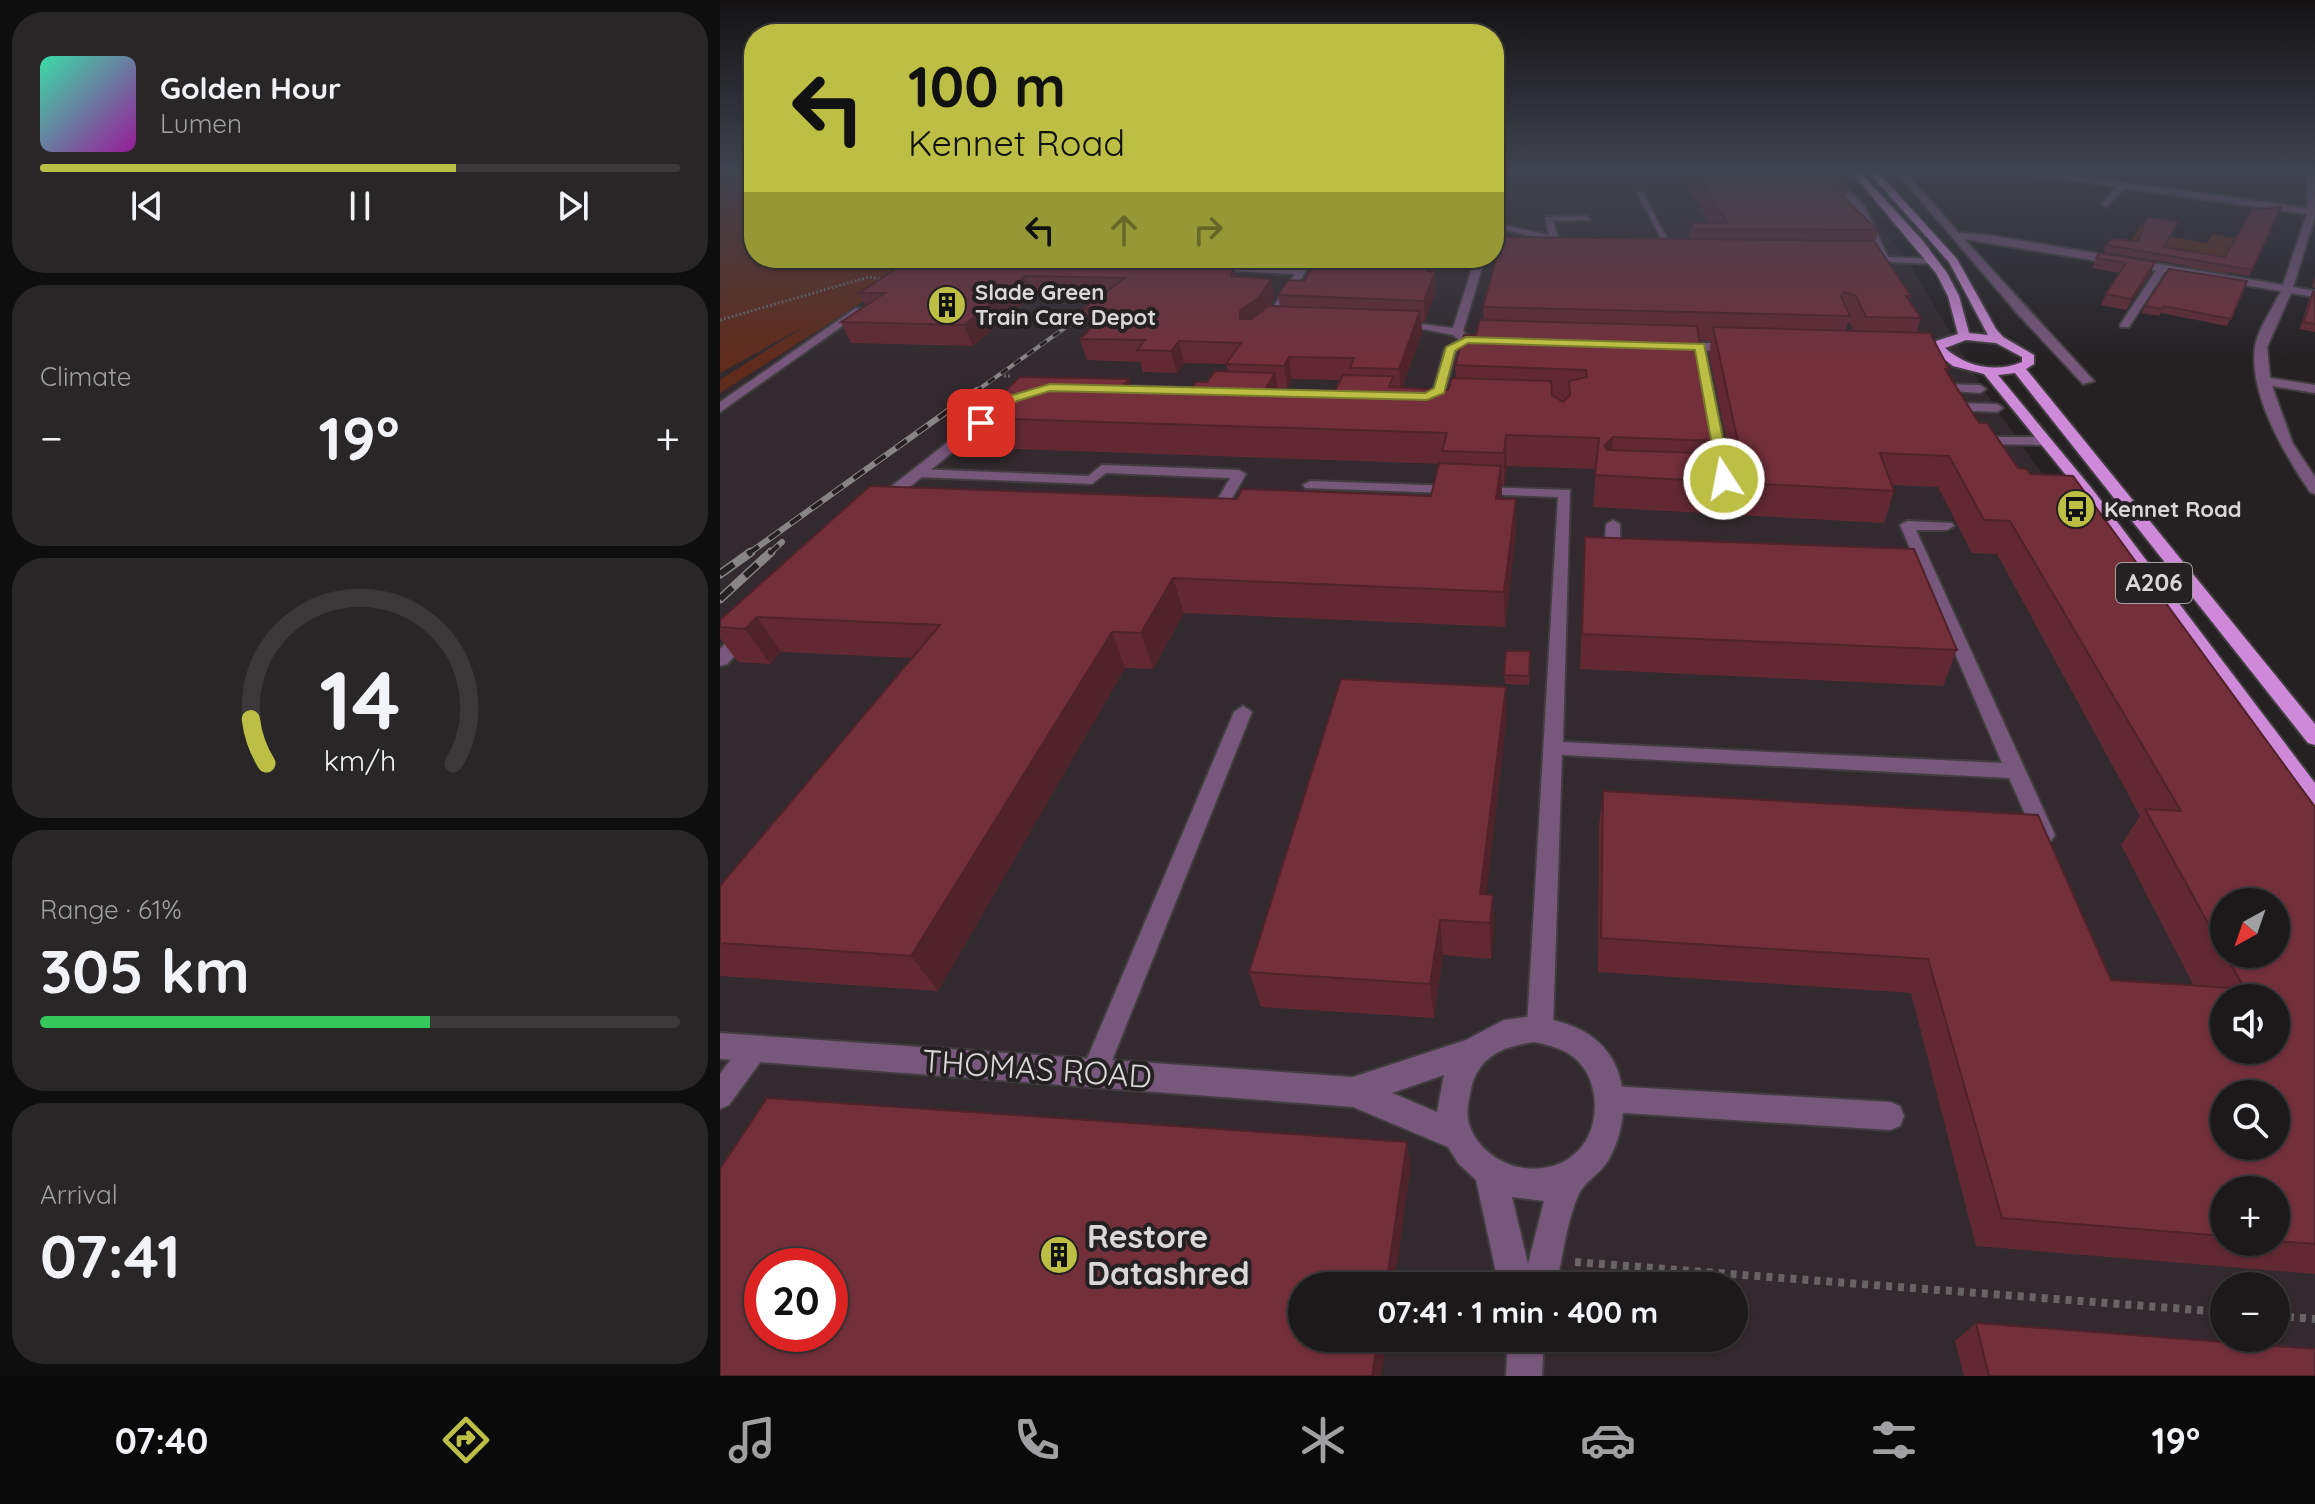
<!DOCTYPE html>
<meta charset="utf-8">
<style>
body{margin:0;font-family:Quicksand,sans-serif;background:#292627;color:#f1f3f6;height:100vh;display:flex;flex-direction:column;font-size:30px;white-space:nowrap}
*{box-sizing:border-box;margin:0}
p{font-size:26px;color:#a0a0a2}
.icon{flex:none;width:44px;height:44px;fill:none;stroke:currentColor;stroke-width:2;stroke-linecap:round;stroke-linejoin:round}
.map{position:relative;flex:1;overflow:hidden}
.drawer{display:flex;flex-direction:column;gap:12px;padding:12px;background:#0f0e0e;width:720px}
.drawer>*{flex:none}
.top-card{position:absolute;left:24px;top:24px;width:760px;height:244px;border-radius:32px;box-shadow:0 2px 6px #0004,0 0 0 2px #3a3839;background:#bcbf44;color:#111;overflow:hidden}
.needle{width:52px;rotate:220deg}
.fabs{position:absolute;left:1490px;top:888px;display:grid;gap:16px}
.fabs a{display:grid;place-items:center;width:80px;height:80px;border-radius:50%;background:#1c191a;box-shadow:0 2px 6px #0004,0 0 0 2px #3a3839;font-size:40px}
.speed{position:absolute;left:24px;top:1248px;display:flex;gap:16px;font-size:40px;font-weight:700;text-align:center}
.speed>*{display:grid;place-content:center;width:104px;height:104px;border-radius:50%;background:#1c191a;box-shadow:0 2px 6px #0004,0 0 0 2px #3a3839;line-height:1}
.speed .limit{border:12px solid #d22;background:#fff;color:#111}
.pin{position:absolute;display:grid;place-items:center;width:68px;height:68px;color:#fff;margin:-34px;border-radius:16px;box-shadow:0 4px 12px #0006}
.me{position:absolute;width:88px;margin:-44px;rotate:349deg;stroke-linejoin:round;filter:drop-shadow(0 0 6px #0008)}
.turn{display:flex;align-items:center;gap:28px;height:168px;padding:0 32px;font-size:36px}
.turn .icon{width:104px;height:104px;stroke-width:2.5}
.turn b{display:block;font-size:56px;line-height:68px}
.lanes{display:flex;align-items:center;height:76px;padding:0 32px;background:#0003;justify-content:center;gap:40px;direction:ltr}
.lanes .off{opacity:.35}
.big{font-size:60px;font-weight:800;line-height:1.1}
.drawer .card{flex:1;display:flex;flex-direction:column;justify-content:center;gap:12px;min-width:0;padding:0 28px;border-radius:32px;background:#292627}
.drawer .dial{align-items:center;gap:0}
.dial svg{height:208px;overflow:visible;fill:none;stroke:#3a3839;stroke-width:7;stroke-linecap:round;text-anchor:middle}
.dial text{fill:#f1f3f6;stroke:none}
.song{display:flex;align-items:center;gap:24px}
.cover{width:96px;height:96px;border-radius:12px;background:linear-gradient(135deg,hsl(160 70% 55%),hsl(300 70% 35%))}
.played{height:8px;border-radius:4px;background:linear-gradient(90deg,#bcbf44 65%,#3a3839 65%)}
.keys{display:flex;justify-content:space-around;direction:ltr}
.heat{display:flex;justify-content:space-between;align-items:center;font-size:44px;direction:ltr}
.charge{height:12px;border-radius:6px;background:linear-gradient(90deg,#34c759 61%,#3a3839 0)}
.trip{position:absolute;left:568px;top:1272px;width:460px;height:80px;border-radius:40px;background:#1c191a;box-shadow:0 2px 6px #0004,0 0 0 2px #3a3839;font-weight:800;line-height:80px;text-align:center}
.menu{display:flex;height:128px;justify-content:space-around;align-items:center;background:#0b0a0a;color:#a0a0a2}
.menu .icon{width:56px;height:56px}
.menu .current{color:#bcbf44}
.menu b{font-size:36px;color:#f1f3f6}
main{display:flex;flex:1;min-height:0}
.map>svg:first-child{display:block}
.built{fill:#322a2e;fill-rule:evenodd}
.green{fill:#612b1b}
.lines{fill:none;stroke-linecap:round;stroke-linejoin:round}
.service-casing{stroke:#423e40;stroke-width:4}
.minor-casing{stroke:#423e40;stroke-width:4}
.primary-casing{stroke:#423e40;stroke-width:4}
.path-far1{stroke:#686466;stroke-width:3;stroke-dasharray:2 2;stroke-linecap:butt}
.path{stroke:#686466;stroke-width:8;stroke-dasharray:6 6;stroke-linecap:butt}
.service{fill:#78577c;fill-rule:evenodd}
.minor{fill:#78577c;fill-rule:evenodd}
.primary{fill:#ce8ad8;fill-rule:evenodd}
.rail-far2-casing{stroke:#888587;stroke-width:4}
.rail-far1-casing{stroke:#888587;stroke-width:6}
.rail-casing{stroke:#888587;stroke-width:9}
.rail-far2{stroke:#252123;stroke-width:3;stroke-dasharray:8;stroke-linecap:butt}
.rail-far1{stroke:#252123;stroke-width:4;stroke-dasharray:13;stroke-linecap:butt}
.rail{stroke:#252123;stroke-width:6;stroke-dasharray:17;stroke-linecap:butt}
.wall{fill:#632933;fill-rule:evenodd}
.shaded-wall{fill:#502229}
.building{fill:#73303b;stroke:#502229;stroke-width:2;fill-rule:evenodd}
.route{fill:#bcbf44;stroke:#7a7c2c;stroke-width:2}
.labels{text-anchor:middle;stroke-width:8;stroke-linejoin:round;paint-order:stroke}
.far-poi-label{font-size:22px;font-weight:bold;fill:#dad7d9;stroke:#252123;text-anchor:start}
.shield{fill:#252123;stroke:#a4a0a2;stroke-width:2}
.shield-label{font-size:24px;font-weight:bold;fill:#dad7d9}
.near-street-label{font-size:32px;fill:#dad7d9;stroke:#252123}
.near-poi-label{font-size:32px;font-weight:bold;fill:#dad7d9;stroke:#252123;text-anchor:start}
</style>
<main>
<section class="drawer">
<div class="card">
<div class="song"><i class="cover"></i><div><b>Golden Hour</b><p>Lumen</p></div></div>
<div class="played"></div>
<div class="keys"><svg class="icon" aria-label="previous" viewBox="0 0 24 24"><path d="M18 5L8 12l10 7zM5 5v14"/></svg><svg class="icon" aria-label="pause" viewBox="0 0 24 24"><path d="M8 5v14M16 5v14"/></svg><svg class="icon" aria-label="next" viewBox="0 0 24 24"><path d="M6 5l10 7-10 7zM19 5v14"/></svg></div>
</div>
<div class="card"><p>Climate</p>
<div class="heat"><a>−</a><b class="big">19°</b><a>+</a></div>
</div>
<div class="card dial"><svg viewBox="0 0 100 80">
<path d="M14 69A42 42 0 1 1 86 69"/>
<path d="M14 69A42 42 0 0 1 8 52" stroke="#bcbf44"/>
<text x="50" y="56" font-size="32" font-weight="700">14</text>
<text x="50" y="72" font-size="11">km/h</text>
</svg></div>
<div class="card"><p>Range · 61%</p><b class="big">305 km</b><div class="charge"></div></div>
<div class="card"><p>Arrival</p><b class="big">07:41</b></div>
</section>
<div class="map">
<svg width="1595" height="1376" viewBox="0 0 1595 1376">
<rect width="100%" height="100%" fill="#252123"/>
<path class="built" d="M774 169H1106L1182 251 1265 392 1595 866V1376H0V373L207 258H774ZM1504 902H1556V954H1504ZM1504 998H1556V1050H1504ZM1504 1094H1556V1146H1504ZM1504 1190H1556V1242H1504ZM42 1266H110V1334H42ZM582 1286H1014V1338H582ZM1504 1286H1556V1338H1504Z"/>
<g class="green">
<path d="M0 169H34V258H211L0 393V380L85 326 0 373Z"/>
<path d="M1420 226 1432 229 1436 234 1487 243 1493 234 1526 240 1507 275 1469 268 1471 264 1408 248Z"/>
</g>
<g class="lines">
<defs>
<g id="service">
<path d="M1099 169H1106L1145 207 1168 257 1212 259 1215 264 1140 261 1143 256 1159 257 1138 210Z"/>
<path d="M916 191 923 193 959 261 952 259Z"/>
<path d="M867 216 870 220 833 221 841 247 854 252 850 255 834 251 830 241 774 227V223L829 235 825 217Z"/>
<path d="M586 258H594L556 318 560 321 555 324 544 321 575 274 492 270 487 267 492 264 578 269Z"/>
<path d="M1439 266 1447 268 1409 327H1401L1400 325Z"/>
<path d="M136 308 145 310 0 412V402Z"/>
<path d="M980 344 985 347 1011 478 1004 482 997 478 975 347Z"/>
<path d="M1223 384 1260 385 1266 389 1260 393 1219 390V386Z"/>
<path d="M1235 403 1277 404 1283 408 1277 412 1231 410V404Z"/>
<path d="M1257 437H1325L1331 441 1325 445 1252 444 1251 441Z"/>
<path d="M382 465 519 470 526 474 500 519 493 523 486 519 510 478 386 473 372 484 198 477 191 473 198 469 368 476Z"/>
<path d="M590 481 850 490 843 742 1282 763 1180 525 1187 521 1232 523 1234 526 1227 530H1196L1335 835 1331 841 1324 843 1317 841 1289 778 842 755 833 1027 829 1035 820 1039 811 1035 807 1027 838 497 585 488 583 485Z"/>
<path d="M893 520 900 524V554L905 558 897 563 887 561 884 558 886 524Z"/>
<path d="M523 706 532 712 387 1073 383 1082 374 1086 365 1082 361 1073 514 712Z"/>
<path d="M35 1036 44 1039 48 1048 44 1057 9 1105 0 1109V1074L26 1039Z"/>
<path d="M889 1086 1170 1102 1180 1106 1184 1116 1180 1126 1170 1130 889 1112 880 1108 876 1099 880 1090Z"/>
</g>
<g id="minor">
<path d="M1174 169H1182L1239 233 1268 235 1563 285 1587 214 1404 188 1386 207 1382 204 1396 187 1281 169H1304L1588 208 1587 169H1595V217L1573 287 1595 291V297L1571 293 1547 347 1550 378 1595 385V393L1552 386 1573 444 1595 477V494L1590 492C1565 455 1529 395 1535 348 1537 330 1553 308 1561 291L1244 239 1374 381 1363 384 1297 313Z"/>
<path d="M759 259 764 262 743 331 752 340 736 352 725 393 712 400H702V394L714 388 724 350 739 340 733 335 688 326 694 323 733 328 754 262Z"/>
<path d="M954 342 1018 344 1024 348 1018 352 950 349 948 346Z"/>
<path d="M386 385 494 389 501 393 494 397 381 392 380 389Z"/>
<path d="M534 390 638 393 645 397 638 401 529 397 527 394Z"/>
<path d="M274 406 286 409 166 506H154V500Z"/>
<path d="M28 625 37 631 35 635 7 664 0 666V649L21 627Z"/>
<path d="M814 1016C836 1020 858 1025 876 1040 911 1069 909 1123 889 1159 881 1174 863 1182 858 1196 846 1224 843 1256 836 1286H779L756 1180 738 1163 728 1147 633 1107 0 1059V1033L633 1077 746 1040 784 1020ZM814 1042C829 1045 846 1049 858 1061 879 1082 880 1122 863 1145 833 1185 765 1172 749 1124 746 1114 748 1104 750 1094 756 1058 780 1047 814 1042ZM724 1075 717 1112 672 1093ZM792 1197 824 1201 808 1264Z"/>
<path d="M788 1338H824L822 1376H786Z"/>
</g>
<path id="primary" d="M1129 169H1137L1202 240 1227 273 1239 296 1249 333 1268 335 1229 262 1146 169H1155L1237 259 1276 329 1283 337 1314 355V364L1306 369 1595 724V745L1588 743 1295 373 1278 375 1373 490 1595 783V809L1587 806 1363 496 1264 374 1233 366 1215 352 1216 341 1238 334 1228 296 1216 273ZM1246 340 1276 343 1302 357V362C1276 373 1246 367 1225 348Z"/>
</defs>
<use href="#service" class="service-casing"/>
<use href="#minor" class="minor-casing"/>
<use href="#primary" class="primary-casing"/>
<g class="path-far1">
<path d="M0 320 149 277 165 280"/>
<path d="M284 376H291"/>
</g>
<g class="path">
<path d="M855 1262 1504 1312"/>
<path d="M1556 1316 1595 1319"/>
</g>
<use href="#service" class="service"/>
<use href="#minor" class="minor"/>
<use href="#primary" class="primary"/>
<defs>
<path id="rail-far2" d="M255 392 384 300"/>
<g id="rail-far1">
<path d="M28 554 257 390"/>
<path d="M49 554 62 542"/>
</g>
<g id="rail">
<path d="M0 574 31 552"/>
<path d="M0 599 51 552"/>
</g>
</defs>
<use href="#rail-far2" class="rail-far2-casing"/>
<use href="#rail-far1" class="rail-far1-casing"/>
<use href="#rail" class="rail-casing"/>
<use href="#rail-far2" class="rail-far2"/>
<use href="#rail-far1" class="rail-far1"/>
<use href="#rail" class="rail"/>
</g>
<g class="wall">
<path d="M956 169H1110L1128 186 1125 200 1158 230 1155 243 1191 296 1189 300 1201 318 1197 332 1229 369 1227 373 1259 423 1298 468 1310 474 1595 807V1274L1256 1246 1191 993 878 972 879 826 883 791 1391 980 1474 986 1401 845 1420 816 1277 554 1252 553 1218 487 1172 485 1174 491 1164 523 873 507 876 469 787 466 784 485H782V499H796V533L785 627 464 613 433 669 405 668 218 991 0 976V886L192 658 61 652 50 664 18 662 0 638V620L517 499 711 496 723 464 269 448 257 418 409 379 412 392 468 393 508 372 506 364 464 363 457 373 423 372 420 362 367 360 360 339 371 328 364 308 378 297 312 296 253 346 131 343 121 322 146 306 139 293 193 258H526L520 263 505 262 506 266 517 276 555 298 550 306 560 307 558 295 584 281 598 258H719L715 272 716 291 705 321H701L702 332 682 388 728 390 736 378 735 365 756 335 764 320 763 307 969 239 971 223H990ZM1128 322 1130 323 1133 330H1126ZM979 340 991 341 989 354 1009 453H995L997 441ZM572 379 620 380 612 397 559 396 557 388H567ZM1504 902 1556 954H1504ZM1504 1190H1556V1242H1504Z"/>
<path d="M1561 207 1529 276 1384 252 1386 245 1418 241 1455 228 1445 247 1505 257Z"/>
<path d="M1379 253 1431 273 1406 310 1381 305 1386 294 1399 273 1372 268Z"/>
<path d="M1595 275V288L1592 287Z"/>
<path d="M1527 281 1507 326 1441 313 1439 316 1422 313 1425 306Z"/>
<path d="M1593 292H1595V332L1580 329 1589 299Z"/>
<path d="M865 537 1237 650 1223 686 860 669Z"/>
<path d="M810 651 809 685 785 684 784 675Z"/>
<path d="M786 723 766 894 774 930 771 959 723 955 714 1018 541 1007 529 972Z"/>
<path d="M1256 1323 1595 1376H1244L1235 1341Z"/>
</g>
<g class="shaded-wall">
<path d="M500 258H504L507 274 491 265Z"/>
<path d="M712 258H719L713 276 715 272 716 291 705 321 704 301 707 271Z"/>
<path d="M1435 262 1431 273 1406 310 1411 299Z"/>
<path d="M305 276 312 296 253 346 244 325Z"/>
<path d="M551 279 555 298 543 317 524 332 520 319V311Z"/>
<path d="M700 311 702 332 681 391 679 369Z"/>
<path d="M459 341 464 363 457 373 451 351Z"/>
<path d="M569 357 572 379 567 388 564 366Z"/>
<path d="M555 373 560 402 542 395Z"/>
<path d="M409 379 417 409 398 391Z"/>
<path d="M786 435 787 466 784 485V453Z"/>
<path d="M893 437 891 468 882 477 884 446Z"/>
<path d="M781 466 782 498 777 532 776 499Z"/>
<path d="M796 499V533L785 627 784 592Z"/>
<path d="M453 578 464 613 433 669 421 633Z"/>
<path d="M37 617 61 652 50 664 25 629Z"/>
<path d="M392 632 405 668 218 991 191 956Z"/>
<path d="M786 687V723L763 923 760 894Z"/>
<path d="M773 895 774 930 771 959 770 923Z"/>
<path d="M720 920 723 955 714 1018 710 984Z"/>
<path d="M687 1142 691 1166 674 1286H666Z"/>
<path d="M658 1338H667L661 1376H652Z"/>
</g>
<g class="building">
<path d="M972 169H1110L1128 186H1110L1158 230 974 229 971 223H1008Z"/>
<path d="M1561 207 1532 270 1386 245 1391 239 1418 241 1427 217 1458 222 1444 247 1505 257 1532 210Z"/>
<path d="M782 237 1154 241 1191 296H1186L1201 318 1146 317 1136 296 1125 292 1121 296 1130 316 763 307Z"/>
<path d="M1379 253 1435 262 1411 299 1386 294 1406 263 1376 258Z"/>
<path d="M193 258H500L491 265 515 267 511 276 551 279 539 297 520 311V319H532L548 306 700 311 679 369 630 368 634 358 569 357 564 366 506 364 521 343 459 341 451 351 417 350 425 340 360 339 390 309 364 308 405 278 305 276 244 325 121 322 165 293H139Z"/>
<path d="M598 258H712L707 271 715 272 704 301 558 295 568 280 584 281Z"/>
<path d="M1449 269 1527 281 1511 319 1444 306 1442 309 1425 306Z"/>
<path d="M1593 292H1595V324L1584 322Z"/>
<path d="M760 320 977 326 997 441 893 437 884 446 888 450 1014 454 1019 447 993 327 1210 333 1229 369H1225L1259 423H1267L1298 468 1307 469 1310 474 1353 476 1595 807V1244L1556 1241V1190H1504V1236L1282 1218 1208 959 881 938 883 791 1318 815 1391 980 1525 989 1505 954H1556V902H1504V952L1425 809 1461 811 1290 521 1264 520 1229 456 1160 453 1174 491 875 475 879 438 786 435 784 453 722 451 727 433 257 418 300 377 409 379 398 391 468 393 476 382H487L495 371 555 373 542 395 612 397 623 375 673 376 669 387 728 390 732 378 831 381 832 395 843 402 850 395 849 381 867 377 866 370 735 365 744 335H756ZM1504 998H1556V1050H1504ZM1504 1094H1556V1146H1504Z"/>
<path d="M719 463 781 466 776 499H796L784 592 453 578 421 633 392 632 191 956 0 943V886L220 625 37 617 25 629 0 627V620L150 486 517 499 522 489 711 496Z"/>
<path d="M865 537 1194 549 1237 650 862 634Z"/>
<path d="M786 651H810L809 676 784 675Z"/>
<path d="M621 679 786 687 760 894 773 895 770 923 720 920 710 984 529 972Z"/>
<path d="M47 1098 687 1142 666 1286H582V1338H658L652 1376H0V1169ZM42 1266H110V1334H42Z"/>
<path d="M1256 1323 1595 1349V1376H1269Z"/>
</g>
<linearGradient id="sky" x2="0" y2="1"><stop stop-color="#141213"/><stop offset="0.47" stop-color="#404350"/><stop offset="1" stop-color="#404350" stop-opacity="0"/></linearGradient>
<rect width="1595" height="362" fill="url(#sky)"/>
<path class="route" d="M746 337 984 344 1011 479 1004 483 998 479 975 350 748 343 735 351 724 393 707 400 330 391 297 401 265 426 255 423 289 396 330 384 705 393 714 388 726 347Z"/>
<defs>
<symbol id="building-disc" viewBox="-11 -11 22 22"><circle r="9.5" fill="#bcbf44" stroke="#252123"/><path d="M-4-6H4V6H1V3H-1V6H-4ZM-2.5-4.3h1.7v1.8h-1.7ZM.8-4.3h1.7v1.8H.8ZM-2.5-1h1.7V.8h-1.7ZM.8-1h1.7V.8H.8Z" fill="#111"/></symbol>
<symbol id="bus-disc" viewBox="-11 -11 22 22"><circle r="9.5" fill="#bcbf44" stroke="#252123"/><path d="M-5-6H5V4H4V6H2V4H-2V6H-4V4H-5ZM-3.5-4V0h7V-4ZM-3.5 1.2v1.5H-2V1.2ZM2 1.2v1.5H3.5V1.2Z" fill="#111"/></symbol>
</defs>
<g fill-rule="evenodd">
<use href="#building-disc" x="205" y="283" width="44" height="44"/>
<use href="#bus-disc" x="1334" y="487" width="44" height="44"/>
<use href="#building-disc" x="317" y="1233" width="44" height="44"/>
</g>
<g class="labels">
<g class="far-poi-label">
<text x="255" y="300">Slade Green<tspan x="255" dy="25">Train Care Depot</tspan></text>
<text x="1384" y="517">Kennet Road</text>
</g>
<rect class="shield" x="1396" y="563" width="76" height="40" rx="6"/>
<g class="shield-label">
<text x="1434" y="591">A206</text>
</g>
<g class="near-street-label">
<text transform="translate(317 1069) rotate(4)" y="11">THOMAS ROAD</text>
</g>
<g class="near-poi-label">
<text x="367" y="1248">Restore<tspan x="367" dy="37">Datashred</tspan></text>
</g>
</g>
</svg>
<div class="fabs">
<a><svg class="needle" viewBox="-14 -14 28 28"><path d="M0-13l5 13h-10z" fill="#e53935"/><path d="M0 13l5-13h-10z" fill="#a0a0a2"/></svg></a>
<a><svg class="icon" aria-label="sound" viewBox="0 0 24 24"><path d="M4 9h4l5-4v14l-5-4H4zM17 9q2 3 0 6"/></svg></a>
<a><svg class="icon" aria-label="search" viewBox="0 0 24 24"><circle cx="10" cy="10" r="6"/><path d="M15 15l6 6"/></svg></a>
<a>+</a>
<a>−</a>
</div>
<div class="speed"><div class="limit">20</div></div>
<div class="pin" style="left:261px;top:423px;background:#d93025"><svg class="icon" aria-label="arrive" viewBox="0 0 24 24"><path d="M6 21V4h12l-3 4 3 4H6"/></svg></div>
<svg class="me" style="left:1004px;top:479px" viewBox="-20 -20 40 40"><circle r="17" fill="#bcbf44" stroke="#fff" stroke-width="3"/><path d="M0-11L8 9 0 5-8 9z" fill="#fff"/></svg>
<div class="trip">07:41 · 1 min · 400 m</div>
<div class="top-card">
<div class="turn"><svg class="icon" aria-label="left" viewBox="0 0 24 24"><path d="M17 20v-9H6M10 6l-5 5 5 5"/></svg><div><b>100 m</b>Kennet Road</div></div>
<div class="lanes"><svg class="icon" aria-label="left" viewBox="0 0 24 24"><path d="M17 20v-9H6M10 6l-5 5 5 5"/></svg><svg class="icon off" aria-label="ahead" viewBox="0 0 24 24"><path d="M12 20V5M6 11l6-6 6 6"/></svg><svg class="icon off" aria-label="right" viewBox="0 0 24 24"><path d="M7 20v-9h11M14 6l5 5-5 5"/></svg></div>
</div>
</div>
</main>
<nav class="menu">
<b>07:40</b>
<svg class="icon current" aria-label="directions" viewBox="0 0 24 24"><path d="M12 3l9 9-9 9-9-9zM9 14v-3h6M13 9l2 2-2 2"/></svg>
<svg class="icon" aria-label="music" viewBox="0 0 24 24"><path d="M9 18V5l10-2v13"/><circle cx="6" cy="18" r="3"/><circle cx="16" cy="16" r="3"/></svg>
<svg class="icon" aria-label="phone" viewBox="0 0 24 24"><path d="M5 4h4l2 5-3 2q2 4 5 5l2-3 5 2v4C11 20 4 13 5 4z"/></svg>
<svg class="icon" aria-label="climate" viewBox="0 0 24 24"><path d="M12 3v18M4 7l16 10M4 17L20 7"/></svg>
<svg class="icon" aria-label="car" viewBox="0 0 24 24"><path d="M5 17H2v-5l4-1 3-4h7l3 4 3 1v5h-3M9 17h6M6 11h13"/><circle cx="7" cy="17" r="2"/><circle cx="17" cy="17" r="2"/></svg>
<svg class="icon" aria-label="filters" viewBox="0 0 24 24"><path d="M4 7h16M4 17h16"/><circle cx="9" cy="7" r="2"/><circle cx="15" cy="17" r="2"/></svg>
<b>19°</b>
</nav>
